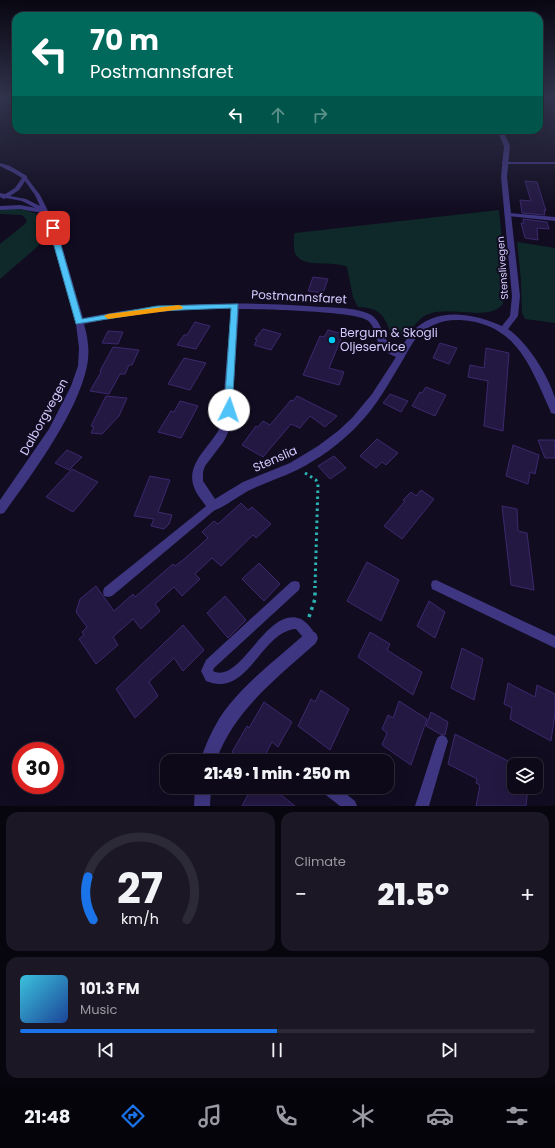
<!DOCTYPE html>
<meta charset="utf-8">
<style>
body{margin:0;font-family:Poppins,sans-serif;background:#1b1725;color:#f1f3f6;height:100vh;display:flex;flex-direction:column;font-size:15px;white-space:nowrap}
*{box-sizing:border-box;margin:0}
p{font-size:13px;color:#9a9aa2}
.icon{flex:none;width:22px;height:22px;fill:none;stroke:currentColor;stroke-width:2;stroke-linecap:round;stroke-linejoin:round}
.map{position:relative;height:806px;overflow:hidden}
.side{display:flex;flex-direction:column;gap:6px;padding:6px;background:#07050d;flex:1}
.side>*{flex:none}
.banner{position:absolute;left:12px;top:12px;width:531px;height:122px;border-radius:12px;box-shadow:0 4px 16px #0002,0 0 0 1px #2d2a37;background:#00695c;color:#fff;overflow:hidden}
.tools{position:absolute;left:507px;top:758px;display:grid;gap:8px}
.tools a{display:grid;place-items:center;width:36px;height:36px;border-radius:8px;background:#0d0918;box-shadow:0 4px 16px #0002,0 0 0 1px #2d2a37;font-size:20px}
.speed{position:absolute;left:12px;top:742px;display:flex;gap:8px;font-size:20px;font-weight:700;text-align:center}
.speed>*{display:grid;place-content:center;width:52px;height:52px;border-radius:50%;background:#0d0918;box-shadow:0 4px 16px #0002,0 0 0 1px #2d2a37;line-height:1}
.speed .limit{border:6px solid #d22;background:#fff;color:#111}
.pin{position:absolute;display:grid;place-items:center;width:34px;height:34px;color:#fff;margin:-17px;border-radius:8px;box-shadow:0 2px 6px #0006}
.me{position:absolute;width:44px;margin:-22px;rotate:4deg;stroke-linejoin:round;filter:drop-shadow(0 0 3px #0008)}
.turn{display:flex;align-items:center;gap:14px;height:84px;padding:0 12px;font-size:18px}
.turn .icon{width:52px;height:52px;stroke-width:2.5}
.turn b{display:block;font-size:28px;line-height:34px}
.lanes{display:flex;align-items:center;height:38px;padding:0 12px;background:#0003;justify-content:center;gap:20px;direction:ltr}
.lanes .off{opacity:.35}
.big{font-size:30px;font-weight:800;line-height:1.1}
.side .tile{flex:1;display:flex;flex-direction:column;justify-content:center;gap:6px;min-width:0;padding:0 14px;border-radius:12px;background:#1b1725}
.side .dial{align-items:center;gap:0}
.dial svg{height:104px;overflow:visible;fill:none;stroke:#2d2a37;stroke-width:7;stroke-linecap:round;text-anchor:middle}
.dial text{fill:#f1f3f6;stroke:none}
.song{display:flex;align-items:center;gap:12px}
.cover{width:48px;height:48px;border-radius:6px;background:linear-gradient(135deg,hsl(190 70% 55%),hsl(220 70% 35%))}
.played{height:4px;border-radius:2px;background:linear-gradient(90deg,#1a73e8 50%,#2d2a37 50%)}
.keys{display:flex;justify-content:space-around;direction:ltr}
.heat{display:flex;justify-content:space-between;align-items:center;font-size:22px;direction:ltr}
.side .tiles{flex:1;display:grid;gap:6px;grid-template-columns:1fr 1fr}
.tile:last-child{grid-column:span 2}
.trip{position:absolute;left:160px;top:754px;width:234px;height:40px;border-radius:12px;background:#0d0918;box-shadow:0 4px 16px #0002,0 0 0 1px #2d2a37;font-weight:800;line-height:40px;text-align:center}
.dock{display:flex;height:64px;justify-content:space-around;align-items:center;background:#05040a;color:#9a9aa2}
.dock .icon{width:28px;height:28px}
.dock .current{color:#1a73e8}
.dock b{font-size:18px;color:#f1f3f6}
.map>svg:first-child{display:block}
.green{fill:#0f292a}
.building{fill:#231842;stroke:#3c296e}
.lines{fill:none;stroke-linecap:round;stroke-linejoin:round}
.path-far1{stroke:#2bb3b4;stroke-width:3;stroke-dasharray:2.5 3.5;stroke-linecap:butt}
.path{stroke:#2bb3b4;stroke-width:3.5;stroke-dasharray:3 4.5;stroke-linecap:butt}
.lane{fill:#3e3680;fill-rule:evenodd}
.street{fill:#3e3680;fill-rule:evenodd}
.route{fill:#4fc3f7;stroke:#337fa1}
.slow{fill:#f59e0b}
.poi-dot{fill:#00cdf6;stroke:#110c20;stroke-width:1.5}
.labels{text-anchor:middle;stroke-width:4;stroke-linejoin:round;paint-order:stroke}
.far-street-label{font-size:10px;fill:#d5cbff;stroke:#110c20}
.street-label{font-size:12px;fill:#d5cbff;stroke:#110c20}
.poi-label{font-size:12px;fill:#d5cbff;stroke:#110c20;text-anchor:start}
</style>
<div class="map">
<svg width="555" height="806" viewBox="0 0 555 806">
<rect width="100%" height="100%" fill="#110c20"/>
<g class="green">
<path d="M7 209C27 208 46 212 46 236L37 247 0 279V244L25 224 27 220 22 215 0 214V210Z"/>
<path d="M499 210 504 259 503 304C486 323 450 304 426 315 411 323 412 341 390 331 383 312 377 308 358 307L353 297 347 267C333 259 297 271 294 249 294 243 293 238 295 233Z"/>
<path d="M517 242 555 248V323L525 319 522 313 521 280Z"/>
</g>
<g class="building">
<path d="M525 181 537 182 546 211 544 210 545 215 522 213 520 200 531 201Z"/>
<path d="M523 219 547 222 549 229 537 228 538 240 525 238 521 223H524Z"/>
<path d="M313 277 328 279 323 293 308 291Z"/>
<path d="M195 322 210 326 196 349 177 345 184 335H187Z"/>
<path d="M263 329 281 334 271 350 254 345 257 340 255 339Z"/>
<path d="M328 330 343 334 329 368 344 372 339 385 303 375 320 336 324 337Z"/>
<path d="M108 331 123 332 118 344 102 343Z"/>
<path d="M440 343 457 348 449 364 433 358Z"/>
<path d="M113 347 139 350 132 365H129L125 374H120L109 394 90 391 101 372 100 371Z"/>
<path d="M486 348 509 353 503 431 484 426 488 381 468 377 470 365 484 368Z"/>
<path d="M184 358 206 363 190 390 168 384Z"/>
<path d="M426 387 446 395 435 416 412 406 420 392 422 393Z"/>
<path d="M390 394 408 401 401 412 383 403Z"/>
<path d="M106 396 127 398 119 416 102 434 91 433 94 427 91 426Z"/>
<path d="M297 396 337 416 325 427 310 416 300 428 291 424 263 457 242 445 256 426 258 427 263 421 270 425 291 400 293 401Z"/>
<path d="M180 401 198 406 181 438 158 432 171 411 174 412Z"/>
<path d="M377 439 398 453 386 465 382 462 376 468 360 456Z"/>
<path d="M538 440H555V458H545Z"/>
<path d="M513 445 539 455 535 474 530 472 528 484 506 476Z"/>
<path d="M67 450 82 457 69 470 55 463Z"/>
<path d="M334 456 346 468 330 479 318 466Z"/>
<path d="M72 469 98 482 73 512 46 497Z"/>
<path d="M150 476 170 480 158 512 172 515 169 524 164 529 151 526 154 519 134 516Z"/>
<path d="M421 490 434 499 402 539 384 526 405 501 403 500 411 492 416 496Z"/>
<path d="M241 503 248 510 252 507 271 524 256 538 253 535 221 566 212 558 195 574 200 579 182 596 174 587 155 604 160 611 141 629 133 619 113 637 118 645 96 664 79 639 84 635 82 632 87 627 76 612 80 599 96 586 114 611 133 594 135 597 143 590 173 564 175 566 183 560 208 538 202 532 214 521 218 524Z"/>
<path d="M502 506 517 509 518 531 527 533 534 590 511 585Z"/>
<path d="M367 562 399 580 381 621 347 601Z"/>
<path d="M259 563 280 584 264 601 242 579Z"/>
<path d="M225 596 246 620 228 638 207 613Z"/>
<path d="M429 601 445 612 435 638 417 626Z"/>
<path d="M183 625 204 650 183 671 174 658 149 682 158 696 135 718 116 689Z"/>
<path d="M370 632 390 644 387 650 422 672 413 695 358 657Z"/>
<path d="M462 648 483 659 474 700 451 688Z"/>
<path d="M508 683 535 697 537 685 555 694V713L551 741 510 719 512 708 504 704Z"/>
<path d="M321 690 349 709 330 750 298 726 311 699 315 702Z"/>
<path d="M399 701 427 719 411 765 382 745 387 733 382 729 388 715 393 718Z"/>
<path d="M264 702 292 722 278 747 272 742 262 761H243L232 752 247 726 249 728Z"/>
<path d="M431 712 448 722 445 735 440 734 426 726Z"/>
<path d="M455 734 514 764V787H528L526 806H476L480 785 476 783 477 779 448 764Z"/>
<path d="M252 787H271L295 806H242Z"/>
</g>
<g class="lines">
<path class="path-far1" d="M305 473 316 480 318 484 315 587"/>
<path class="path" d="M309 617 315 599V586"/>
<g class="lane">
<rect x="502" y="162" width="53" height="2"/>
<path d="M0 163 10 166 27 176V178L40 195 48 211 47 212H43L22 201 6 198 4 199 0 197V193L5 194 15 188 22 178 14 173 0 166ZM25 181 35 195 40 206 26 199 10 196 19 190Z"/>
<path d="M509 213 555 217V221L507 216 506 215Z"/>
<path d="M213 502 216 503 218 506 216 509 112 596 108 597 104 596 103 592 104 588 210 503Z"/>
<path d="M436 580 555 636V648L432 589 431 585 432 581Z"/>
<path d="M295 581 299 582 300 586 299 590 214 668 213 671C241 685 267 604 301 619 308 623 314 631 317 638L315 642 311 644 307 642 296 629C261 631 248 699 206 681L201 671 206 660 291 582Z"/>
<path d="M442 735 446 737 448 741 429 806H415L436 741 438 737Z"/>
<path d="M320 787H337L355 801 357 806H340L322 792Z"/>
</g>
<g class="street">
<path d="M497 130H503L510 146 507 177 520 296 518 316 508 329C528 343 548 375 555 398 555 403 555 409 555 414L551 413 550 410C530 366 516 323 460 320 444 319 427 325 417 337 412 343 408 351 404 358 390 381 377 406 358 425 341 443 319 459 297 470 283 477 267 482 252 489 239 495 227 506 213 511 207 509 204 503 200 498 178 468 208 451 221 426L231 309C181 308 133 313 84 324 88 338 90 352 87 366 77 414 33 473 4 513L0 514V500L49 429 71 386 78 366 79 348 76 324 51 236 42 213 20 209 0 210V206L20 205 47 210 59 236 83 318C157 303 231 301 307 306 326 308 349 306 367 313 386 320 379 343 399 351 403 345 407 338 411 333 435 306 473 313 502 326L510 316 512 296 501 177 504 146ZM239 309C260 309 354 311 367 320 380 329 370 347 396 357L372 394 352 418 338 431 318 446 290 463 243 482 215 499 203 481V472L205 466 224 441 231 426Z"/>
<path d="M311 631 316 633 318 638 316 643C277 678 234 710 216 761H200C205 746 211 732 219 719 241 685 276 660 306 633Z"/>
<path d="M195 787H211L210 806H194Z"/>
</g>
</g>
<linearGradient id="sky" x2="0" y2="1"><stop stop-color="#090712"/><stop offset="0.46" stop-color="#32344e"/><stop offset="1" stop-color="#32344e" stop-opacity="0"/></linearGradient>
<rect width="555" height="211" fill="url(#sky)"/>
<path class="route" d="M53 226 56 228 82 319 157 306 238 304 232 412H226L224 410 231 308 157 311 76 324 49 228Z"/>
<path class="slow" d="M179 305 183 307 182 309 108 319 104 316 108 314Z"/>
<circle class="poi-dot" cx="332" cy="340" r="4"/>
<g class="labels">
<g class="far-street-label">
<text transform="translate(502 268) rotate(-94)" y="4">Stenslivegen</text>
</g>
<g class="street-label">
<text transform="translate(299 297) rotate(3)" y="4">Postmannsfaret</text>
<text transform="translate(44 417) rotate(-61)" y="4">Dalborgvegen</text>
<text transform="translate(275 459) rotate(-24)" y="4">Stenslia</text>
</g>
<g class="poi-label">
<text x="340" y="337">Bergum &amp; Skogli<tspan x="340" dy="14">Oljeservice</tspan></text>
</g>
</g>
</svg>
<div class="tools">
<a><svg class="icon" aria-label="layers" viewBox="0 0 24 24"><path d="M12 4l9 5-9 5-9-5zM3 14l9 5 9-5"/></svg></a>
</div>
<div class="speed"><div class="limit">30</div></div>
<div class="pin" style="left:53px;top:228px;background:#d93025"><svg class="icon" aria-label="arrive" viewBox="0 0 24 24"><path d="M6 21V4h12l-3 4 3 4H6"/></svg></div>
<svg class="me" style="left:229px;top:410px" viewBox="-20 -20 40 40"><circle r="19" fill="#fff"/><path d="M0-13L10 11 0 6-10 11z" fill="#4fc3f7"/></svg>
<div class="trip">21:49 · 1 min · 250 m</div>
<div class="banner">
<div class="turn"><svg class="icon" aria-label="left" viewBox="0 0 24 24"><path d="M17 20v-9H6M10 6l-5 5 5 5"/></svg><div><b>70 m</b>Postmannsfaret</div></div>
<div class="lanes"><svg class="icon" aria-label="left" viewBox="0 0 24 24"><path d="M17 20v-9H6M10 6l-5 5 5 5"/></svg><svg class="icon off" aria-label="ahead" viewBox="0 0 24 24"><path d="M12 20V5M6 11l6-6 6 6"/></svg><svg class="icon off" aria-label="right" viewBox="0 0 24 24"><path d="M7 20v-9h11M14 6l5 5-5 5"/></svg></div>
</div>
</div>
<section class="side">
<div class="tiles">
<div class="tile dial"><svg viewBox="0 0 100 80">
<path d="M14 69A42 42 0 1 1 86 69"/>
<path d="M14 69A42 42 0 0 1 10 36" stroke="#1a73e8"/>
<text x="50" y="56" font-size="32" font-weight="700">27</text>
<text x="50" y="72" font-size="11">km/h</text>
</svg></div>
<div class="tile"><p>Climate</p>
<div class="heat"><a>−</a><b class="big">21.5°</b><a>+</a></div>
</div>
<div class="tile">
<div class="song"><i class="cover"></i><div><b>101.3 FM</b><p>Music</p></div></div>
<div class="played"></div>
<div class="keys"><svg class="icon" aria-label="previous" viewBox="0 0 24 24"><path d="M18 5L8 12l10 7zM5 5v14"/></svg><svg class="icon" aria-label="pause" viewBox="0 0 24 24"><path d="M8 5v14M16 5v14"/></svg><svg class="icon" aria-label="next" viewBox="0 0 24 24"><path d="M6 5l10 7-10 7zM19 5v14"/></svg></div>
</div>
</div>
</section>
<nav class="dock">
<b>21:48</b>
<svg class="icon current" aria-label="directions" viewBox="0 0 24 24"><path d="M12 3l9 9-9 9-9-9zM9 14v-3h6M13 9l2 2-2 2"/></svg>
<svg class="icon" aria-label="music" viewBox="0 0 24 24"><path d="M9 18V5l10-2v13"/><circle cx="6" cy="18" r="3"/><circle cx="16" cy="16" r="3"/></svg>
<svg class="icon" aria-label="phone" viewBox="0 0 24 24"><path d="M5 4h4l2 5-3 2q2 4 5 5l2-3 5 2v4C11 20 4 13 5 4z"/></svg>
<svg class="icon" aria-label="climate" viewBox="0 0 24 24"><path d="M12 3v18M4 7l16 10M4 17L20 7"/></svg>
<svg class="icon" aria-label="car" viewBox="0 0 24 24"><path d="M5 17H2v-5l4-1 3-4h7l3 4 3 1v5h-3M9 17h6M6 11h13"/><circle cx="7" cy="17" r="2"/><circle cx="17" cy="17" r="2"/></svg>
<svg class="icon" aria-label="filters" viewBox="0 0 24 24"><path d="M4 7h16M4 17h16"/><circle cx="9" cy="7" r="2"/><circle cx="15" cy="17" r="2"/></svg>
</nav>
